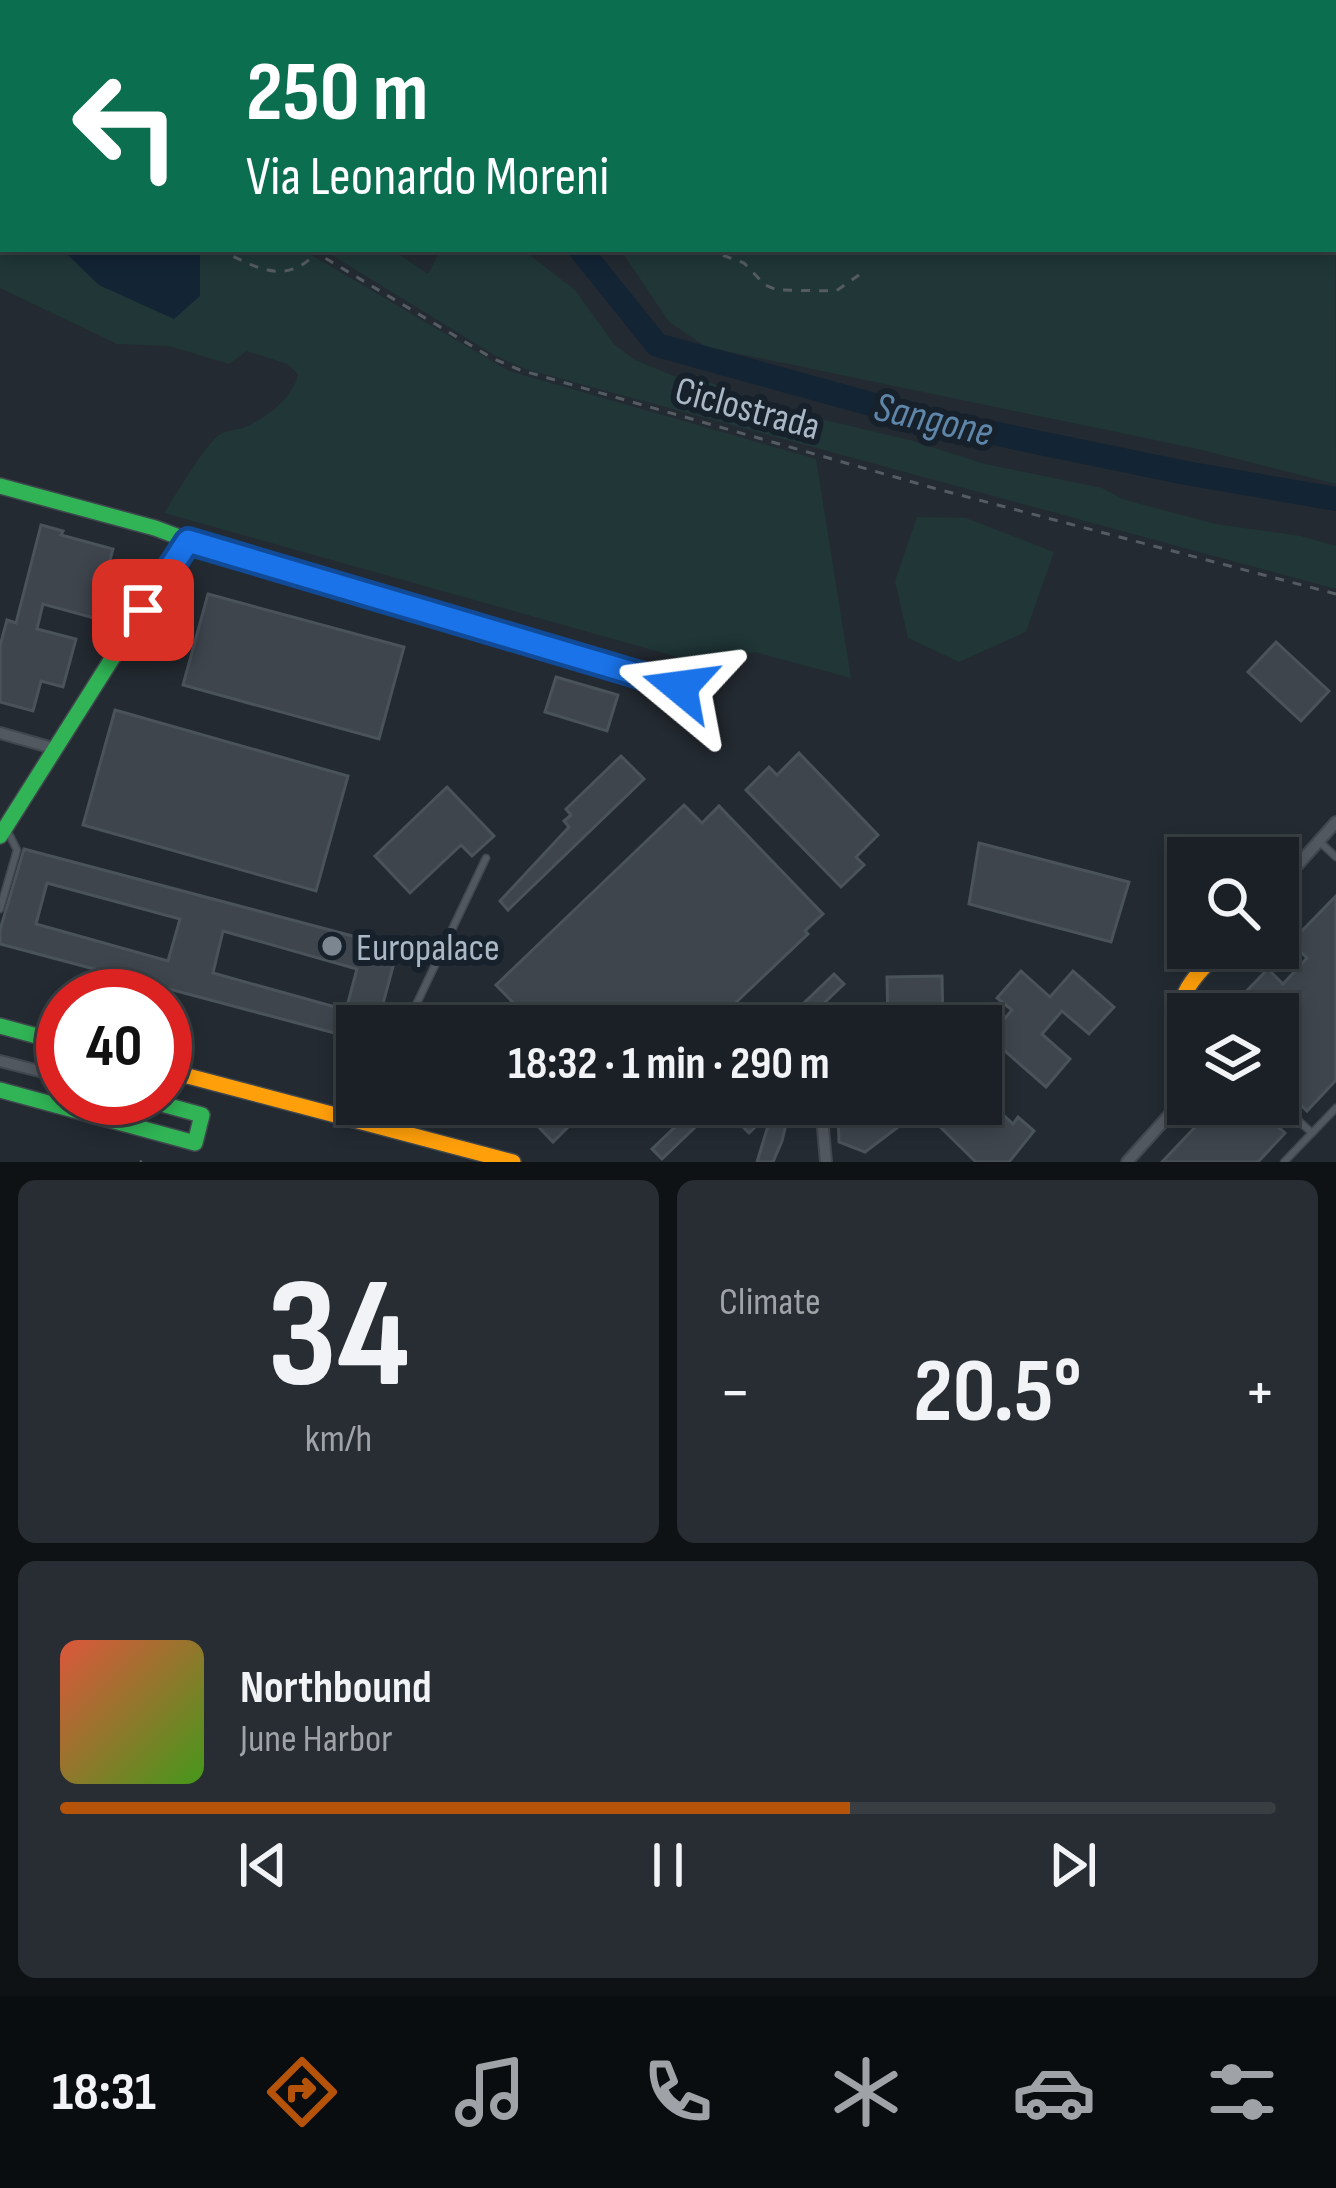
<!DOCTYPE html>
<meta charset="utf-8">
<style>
body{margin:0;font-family:"Sofia Sans Condensed",sans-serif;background:#272d32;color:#f1f3f6;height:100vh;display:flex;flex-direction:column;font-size:45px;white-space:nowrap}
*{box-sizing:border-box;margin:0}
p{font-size:39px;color:#9fa3a7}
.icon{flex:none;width:66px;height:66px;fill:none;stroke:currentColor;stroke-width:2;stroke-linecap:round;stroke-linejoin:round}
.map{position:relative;height:1162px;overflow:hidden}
.drawer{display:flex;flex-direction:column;gap:18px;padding:18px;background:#0e1214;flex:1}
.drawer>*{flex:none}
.banner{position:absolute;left:0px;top:0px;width:1338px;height:252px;box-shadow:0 6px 18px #0003,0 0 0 3px #383e42;background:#0b6e4f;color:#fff;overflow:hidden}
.buttons{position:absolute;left:1167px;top:837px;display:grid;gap:24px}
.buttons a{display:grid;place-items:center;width:132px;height:132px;border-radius:0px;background:#1a2025;box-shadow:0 6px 18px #0003,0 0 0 3px #383e42;font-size:60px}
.speed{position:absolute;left:36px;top:969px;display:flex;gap:24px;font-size:60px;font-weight:700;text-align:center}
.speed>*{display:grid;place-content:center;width:156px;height:156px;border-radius:50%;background:#1a2025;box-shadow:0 6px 18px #0003,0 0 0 3px #383e42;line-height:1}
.speed .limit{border:18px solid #d22;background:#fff;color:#111}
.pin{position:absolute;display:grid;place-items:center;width:102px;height:102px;color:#fff;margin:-51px;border-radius:24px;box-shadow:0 6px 18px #0006}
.me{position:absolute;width:132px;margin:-66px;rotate:286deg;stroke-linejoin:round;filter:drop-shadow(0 0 9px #0008)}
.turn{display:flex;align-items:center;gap:42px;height:252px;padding:0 48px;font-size:54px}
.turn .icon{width:156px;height:156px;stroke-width:2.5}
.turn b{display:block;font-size:84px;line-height:102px}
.big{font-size:90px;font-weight:700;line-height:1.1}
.drawer .widget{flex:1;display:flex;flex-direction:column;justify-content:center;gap:18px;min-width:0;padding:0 42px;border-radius:18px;background:#272d32}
.drawer .dial{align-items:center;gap:0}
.dial b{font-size:156px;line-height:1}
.song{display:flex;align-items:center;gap:36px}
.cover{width:144px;height:144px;border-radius:18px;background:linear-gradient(135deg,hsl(10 70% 55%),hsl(100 70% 35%))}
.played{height:12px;border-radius:6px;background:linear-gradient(90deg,#b45309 65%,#383e42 65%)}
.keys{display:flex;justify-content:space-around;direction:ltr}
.heat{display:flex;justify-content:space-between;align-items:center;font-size:66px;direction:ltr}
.drawer .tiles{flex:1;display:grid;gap:18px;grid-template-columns:1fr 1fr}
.widget:last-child{grid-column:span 2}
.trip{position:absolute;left:336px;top:1005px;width:666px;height:120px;border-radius:0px;background:#1a2025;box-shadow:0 6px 18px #0003,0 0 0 3px #383e42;font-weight:700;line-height:120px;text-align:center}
.dock{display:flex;height:192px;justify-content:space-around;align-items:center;background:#0a0d0f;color:#9fa3a7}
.dock .icon{width:84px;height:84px}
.dock .selected{color:#b45309}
.dock b{font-size:54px;color:#f1f3f6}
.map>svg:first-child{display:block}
.green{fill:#203637}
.water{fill:#132435}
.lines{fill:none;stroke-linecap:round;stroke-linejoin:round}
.river{stroke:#132435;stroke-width:24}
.building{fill:#3e454d;stroke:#4a525a;stroke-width:3;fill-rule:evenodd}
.lane-casing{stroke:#40474e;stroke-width:9}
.street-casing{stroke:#40474e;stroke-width:14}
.fast-casing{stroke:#40474e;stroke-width:18}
.slow-casing{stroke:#40474e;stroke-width:18}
.path{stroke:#545c62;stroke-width:3;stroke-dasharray:9 9;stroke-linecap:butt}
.lane{stroke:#525860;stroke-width:6}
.street{stroke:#525860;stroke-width:10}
.fast{stroke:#30b455;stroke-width:15}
.slow{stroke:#ff9f0a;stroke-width:15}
.route-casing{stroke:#114b97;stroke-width:30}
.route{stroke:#1a73e8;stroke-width:21}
.poi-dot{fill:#7b8691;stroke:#17212c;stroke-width:4.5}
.labels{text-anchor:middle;stroke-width:12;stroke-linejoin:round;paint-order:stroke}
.street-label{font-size:39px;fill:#aab7c5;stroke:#17212c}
.poi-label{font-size:39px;fill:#aab7c5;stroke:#17212c;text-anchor:start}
.water-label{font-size:42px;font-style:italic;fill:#5f86a8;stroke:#17212c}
</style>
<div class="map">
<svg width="1336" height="1162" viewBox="0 0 1336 1162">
<rect width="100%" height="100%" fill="#232a31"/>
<g class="green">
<path d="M604 0H1309L1312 3H607Z"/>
<path d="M1335 20 1336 484 1198 449 706 347 669 322 620 249H1335Z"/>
<path d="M0 76 3 249H62L99 285 200 295V249H301L509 371 816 459 851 678 755 652 695 662 164 513C174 498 206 443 219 435 226 430 238 430 246 427 267 417 294 397 298 374L287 364 247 351 229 364 169 346 117 344 0 288Z"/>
<path d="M322 249H391L428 274 441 249H522L575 290 614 344 635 360 674 376 709 382 774 408 910 440 985 464 1102 488 1122 499 1216 524 1301 536 1336 546V589L525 369 494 355Z"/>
<path d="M917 517 966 518 1054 552 1026 632 959 662 908 638 895 581Z"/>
</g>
<path class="water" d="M62 249H200V296L174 319 99 285Z"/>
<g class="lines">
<g class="river">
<path d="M305 0 309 3"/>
<path d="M580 249 657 345 929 420 1186 473 1336 499"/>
</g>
</g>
<g class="building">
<path d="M41 525 63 531 61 535 113 549 94 618 43 604 37 629 76 639 63 687 41 681 33 711 0 702V646L7 620 16 623Z"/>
<path d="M208 594 404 647 379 739 183 685Z"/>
<path d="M1276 642 1329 691 1301 721 1248 672Z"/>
<path d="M556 677 618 695 607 731 545 712Z"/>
<path d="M115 710 348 776 316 891 83 825Z"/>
<path d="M799 753 878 835 856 857 864 865 841 887 746 790 769 767 777 775Z"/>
<path d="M621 756 644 779 508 910 500 901 569 827 564 821 571 815 566 809Z"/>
<path d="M447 787 494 836 472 856 461 845 410 893 375 856Z"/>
<path d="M684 805 702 823 719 806 823 914 805 931 808 934 711 1026H536L496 985Z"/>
<path d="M979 843 1129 882 1111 942 969 904Z"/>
<path d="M24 849 398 948 377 1026H357V1039L0 944V930ZM47 883 180 919 168 961 36 924ZM223 931 357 969 346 1010 213 973Z"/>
<path d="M1336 896V1080L1307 1111 1278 1083V1014H1224L1268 969 1283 984 1307 958 1291 942Z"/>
<path d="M1021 971 1050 997 1073 971 1114 1007 1089 1034 1062 1011 1042 1034 1070 1059 1046 1087 989 1037 1012 1010 997 998Z"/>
<path d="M834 974 844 984 800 1026H780Z"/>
<path d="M942 976 943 1026H888L887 977Z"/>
<path d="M981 1094 1013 1124 1018 1117 1034 1131 1009 1162H976L931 1118 945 1104H981Z"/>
<path d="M517 1104H561L576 1119 553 1142Z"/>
<path d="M699 1104H779L749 1133 734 1118 726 1125 712 1111 662 1159 652 1149Z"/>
<path d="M853 1104H906L914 1115 865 1152 839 1142 838 1115Z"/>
<path d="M1217 1104H1253L1285 1133 1258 1162H1162Z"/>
<path d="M771 1116 787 1120 782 1141 773 1162H757Z"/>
</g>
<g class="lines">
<defs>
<g id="lane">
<path d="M1321 843 1336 857"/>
<path d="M0 909 17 850 6 828"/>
<path d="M406 1026 486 858"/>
<path d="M1278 1102 1312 1133"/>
<path d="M358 1117 365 1104"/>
<path d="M822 1117 825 1104"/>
<path d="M1284 1162 1336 1108"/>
</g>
<g id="street">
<path d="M0 733 53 748"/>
<path d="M1278 887 1336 822"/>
<path d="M0 1061 63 1077"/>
<path d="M822 1117 826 1162"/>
<path d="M1127 1162 1188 1094"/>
</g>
<g id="fast">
<path d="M0 486 155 528 227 555 679 687"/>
<path d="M0 836 187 540"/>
<path d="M0 1026 63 1043"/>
<path d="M0 1090 195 1143 202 1115 140 1098"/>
</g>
<g id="slow">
<path d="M1188 1054C1172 997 1183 989 1222 948"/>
<path d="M165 1070 513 1162"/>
</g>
</defs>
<use href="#lane" class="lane-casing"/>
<use href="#street" class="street-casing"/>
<use href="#fast" class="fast-casing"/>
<use href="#slow" class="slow-casing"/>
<g class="path">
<path d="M722 3 723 0"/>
<path d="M0 72 3 73"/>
<path d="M217 249C252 264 283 288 315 254"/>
<path d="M310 249 492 358 520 370 937 489 1336 594"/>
<path d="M706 249 744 263 765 285 777 290 836 291 866 270"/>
<path d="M140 1162 142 1161"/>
</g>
<use href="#lane" class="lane"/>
<use href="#street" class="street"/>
<use href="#fast" class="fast"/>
<use href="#slow" class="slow"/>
</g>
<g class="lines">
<defs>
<path id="route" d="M143 610 188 541 680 687"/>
</defs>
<use href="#route" class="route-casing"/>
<use href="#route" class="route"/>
</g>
<circle class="poi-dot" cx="332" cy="946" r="12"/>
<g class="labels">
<g class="street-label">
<text transform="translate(748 407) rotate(15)" y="14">Ciclostrada</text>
</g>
<g class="poi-label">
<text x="356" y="960">Europalace</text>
</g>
<g class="water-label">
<text transform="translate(934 418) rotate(13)" y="15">Sangone</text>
</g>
</g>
</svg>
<div class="buttons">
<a><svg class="icon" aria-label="search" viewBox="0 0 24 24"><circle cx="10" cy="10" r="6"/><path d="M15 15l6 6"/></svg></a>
<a><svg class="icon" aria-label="layers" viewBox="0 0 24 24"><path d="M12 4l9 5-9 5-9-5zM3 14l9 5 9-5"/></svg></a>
</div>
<div class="speed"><div class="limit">40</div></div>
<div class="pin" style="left:143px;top:610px;background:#d93025"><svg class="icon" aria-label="arrive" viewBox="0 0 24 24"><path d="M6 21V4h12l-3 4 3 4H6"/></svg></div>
<svg class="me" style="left:680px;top:687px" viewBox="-20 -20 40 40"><path d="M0-17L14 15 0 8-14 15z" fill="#1a73e8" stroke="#fff" stroke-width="4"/></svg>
<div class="trip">18:32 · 1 min · 290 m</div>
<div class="banner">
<div class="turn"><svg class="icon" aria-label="left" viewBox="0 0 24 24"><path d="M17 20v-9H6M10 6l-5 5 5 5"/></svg><div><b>250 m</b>Via Leonardo Moreni</div></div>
</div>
</div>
<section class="drawer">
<div class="tiles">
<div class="widget dial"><b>34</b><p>km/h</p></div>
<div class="widget"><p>Climate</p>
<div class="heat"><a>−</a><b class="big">20.5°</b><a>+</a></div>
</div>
<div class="widget">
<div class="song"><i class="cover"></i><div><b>Northbound</b><p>June Harbor</p></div></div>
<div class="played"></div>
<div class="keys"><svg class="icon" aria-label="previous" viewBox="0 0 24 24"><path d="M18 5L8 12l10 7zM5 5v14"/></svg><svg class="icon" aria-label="pause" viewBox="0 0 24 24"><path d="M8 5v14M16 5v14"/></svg><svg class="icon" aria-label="next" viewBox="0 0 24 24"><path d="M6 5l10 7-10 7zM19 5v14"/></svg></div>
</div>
</div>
</section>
<nav class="dock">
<b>18:31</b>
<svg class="icon selected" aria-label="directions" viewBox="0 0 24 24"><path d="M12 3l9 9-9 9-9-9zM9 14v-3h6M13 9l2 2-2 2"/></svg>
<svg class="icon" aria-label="music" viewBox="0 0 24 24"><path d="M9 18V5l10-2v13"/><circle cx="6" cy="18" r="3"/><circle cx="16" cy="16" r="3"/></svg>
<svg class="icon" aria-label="phone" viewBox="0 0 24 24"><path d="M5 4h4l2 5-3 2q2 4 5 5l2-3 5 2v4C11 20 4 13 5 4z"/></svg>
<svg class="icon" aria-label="climate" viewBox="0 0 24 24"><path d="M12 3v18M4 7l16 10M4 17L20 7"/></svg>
<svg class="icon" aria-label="car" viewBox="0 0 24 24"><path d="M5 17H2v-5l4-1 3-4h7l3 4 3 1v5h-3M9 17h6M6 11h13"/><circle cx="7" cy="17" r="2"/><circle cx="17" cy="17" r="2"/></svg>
<svg class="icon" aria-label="filters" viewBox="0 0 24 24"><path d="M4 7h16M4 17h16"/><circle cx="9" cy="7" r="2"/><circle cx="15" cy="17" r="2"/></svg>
</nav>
